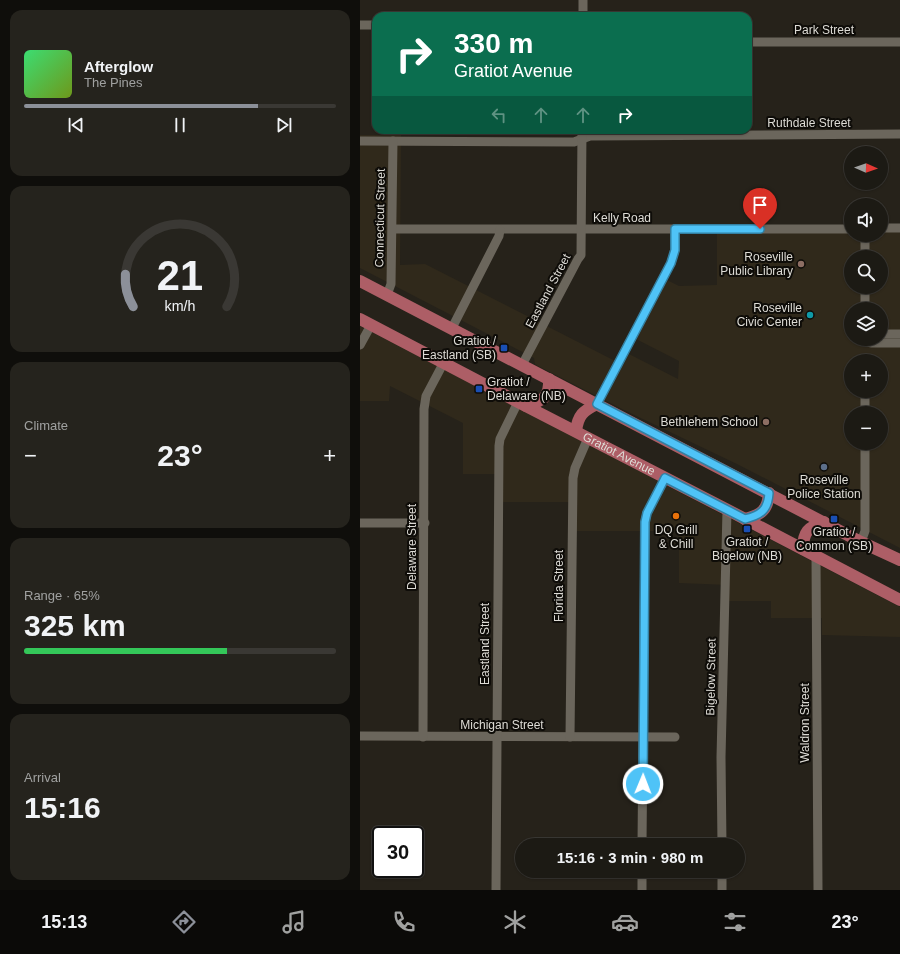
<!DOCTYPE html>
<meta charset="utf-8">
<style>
body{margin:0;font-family:Helvetica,sans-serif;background:#25231d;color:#f1f3f6;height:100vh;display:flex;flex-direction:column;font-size:15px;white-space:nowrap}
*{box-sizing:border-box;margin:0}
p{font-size:13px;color:#a0a1a0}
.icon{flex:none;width:22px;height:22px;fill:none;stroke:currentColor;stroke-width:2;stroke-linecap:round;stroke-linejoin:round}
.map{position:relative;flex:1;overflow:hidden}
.side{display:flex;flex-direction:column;gap:10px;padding:10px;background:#0f0e0b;width:360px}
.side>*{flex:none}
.banner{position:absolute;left:12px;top:12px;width:380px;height:122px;border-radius:12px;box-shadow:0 1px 3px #0004,0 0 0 1px #3a3834;background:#0b6e4f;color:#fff;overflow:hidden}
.needle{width:26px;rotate:92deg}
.tools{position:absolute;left:484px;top:146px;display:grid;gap:8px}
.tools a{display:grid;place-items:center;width:44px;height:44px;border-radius:50%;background:#1c1a14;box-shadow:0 1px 3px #0004,0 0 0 1px #3a3834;font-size:20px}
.speed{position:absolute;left:12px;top:826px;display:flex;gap:8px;font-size:20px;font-weight:700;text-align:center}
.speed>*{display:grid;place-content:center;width:52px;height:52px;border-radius:50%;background:#1c1a14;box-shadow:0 1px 3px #0004,0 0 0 1px #3a3834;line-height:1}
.speed .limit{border:2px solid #111;border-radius:6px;background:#fff;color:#111}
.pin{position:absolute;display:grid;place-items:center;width:34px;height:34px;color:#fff;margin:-41px -17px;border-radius:50% 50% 50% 0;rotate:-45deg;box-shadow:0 0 4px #0007}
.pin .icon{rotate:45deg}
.me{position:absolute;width:44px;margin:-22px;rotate:1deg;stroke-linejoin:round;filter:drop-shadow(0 0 3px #0008)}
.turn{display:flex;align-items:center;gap:14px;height:84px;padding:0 16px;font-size:18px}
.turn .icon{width:52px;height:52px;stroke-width:2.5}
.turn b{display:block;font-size:28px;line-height:34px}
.lanes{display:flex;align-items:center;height:38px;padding:0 16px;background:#0003;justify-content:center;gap:20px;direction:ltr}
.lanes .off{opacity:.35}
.big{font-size:30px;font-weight:700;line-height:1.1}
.side .card{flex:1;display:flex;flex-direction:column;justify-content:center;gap:6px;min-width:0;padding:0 14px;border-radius:12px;background:#25231d}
.side .dial{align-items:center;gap:0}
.dial svg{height:104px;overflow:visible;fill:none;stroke:#3a3834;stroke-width:7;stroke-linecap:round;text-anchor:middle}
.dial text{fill:#f1f3f6;stroke:none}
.song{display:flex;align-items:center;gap:12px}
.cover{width:48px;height:48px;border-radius:6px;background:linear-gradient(135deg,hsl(140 70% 55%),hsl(80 70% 35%))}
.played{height:4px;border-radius:2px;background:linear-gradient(90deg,#8c9099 75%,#3a3834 75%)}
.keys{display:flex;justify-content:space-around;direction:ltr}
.heat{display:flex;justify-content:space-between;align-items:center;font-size:22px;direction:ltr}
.charge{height:6px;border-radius:3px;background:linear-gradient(90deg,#34c759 65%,#3a3834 0)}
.trip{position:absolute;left:155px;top:838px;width:230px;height:40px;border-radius:20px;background:#1c1a14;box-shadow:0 1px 3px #0004,0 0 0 1px #3a3834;font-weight:700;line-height:40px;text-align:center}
.tab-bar{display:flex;height:64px;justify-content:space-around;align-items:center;background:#0b0a08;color:#a0a1a0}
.tab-bar .icon{width:28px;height:28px}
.tab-bar .current{color:#8c9099}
.tab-bar b{font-size:18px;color:#f1f3f6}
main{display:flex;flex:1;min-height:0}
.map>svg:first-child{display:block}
.built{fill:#30291b;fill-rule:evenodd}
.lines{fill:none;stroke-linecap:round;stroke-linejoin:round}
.minor{stroke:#6b665c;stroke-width:9}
.major{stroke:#ad5e66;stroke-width:12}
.route-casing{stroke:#337fa1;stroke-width:10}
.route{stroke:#4fc3f7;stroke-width:7}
.education-dot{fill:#8d6e63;stroke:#0e0c08;stroke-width:1.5}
.culture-dot{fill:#0f9aa8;stroke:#0e0c08;stroke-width:1.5}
.transit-dot{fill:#1a4fb4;stroke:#0e0c08;stroke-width:1.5}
.service-dot{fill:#5c6f8a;stroke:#0e0c08;stroke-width:1.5}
.food-dot{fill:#e8710a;stroke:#0e0c08;stroke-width:1.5}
.labels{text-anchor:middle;stroke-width:4;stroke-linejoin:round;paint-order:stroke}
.street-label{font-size:12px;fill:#dedcd6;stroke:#0e0c08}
.poi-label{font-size:12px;fill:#dedcd6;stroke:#0e0c08;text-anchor:end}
</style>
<main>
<section class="side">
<div class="card">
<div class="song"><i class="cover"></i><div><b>Afterglow</b><p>The Pines</p></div></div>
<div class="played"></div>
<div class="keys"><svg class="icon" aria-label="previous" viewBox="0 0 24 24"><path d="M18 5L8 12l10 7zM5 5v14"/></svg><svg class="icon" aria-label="pause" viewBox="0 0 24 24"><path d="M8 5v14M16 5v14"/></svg><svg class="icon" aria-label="next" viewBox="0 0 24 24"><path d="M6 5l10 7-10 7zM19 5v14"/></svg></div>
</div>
<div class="card dial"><svg viewBox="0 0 100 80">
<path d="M14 69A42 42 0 1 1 86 69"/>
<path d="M14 69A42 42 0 0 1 8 44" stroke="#8c9099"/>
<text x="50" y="56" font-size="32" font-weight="700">21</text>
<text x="50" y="72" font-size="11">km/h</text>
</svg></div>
<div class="card"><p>Climate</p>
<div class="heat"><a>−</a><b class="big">23°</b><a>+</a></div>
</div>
<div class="card"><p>Range · 65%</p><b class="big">325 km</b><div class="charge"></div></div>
<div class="card"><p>Arrival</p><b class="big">15:16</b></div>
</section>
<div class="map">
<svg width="540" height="890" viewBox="0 0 540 890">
<rect width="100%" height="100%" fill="#26221a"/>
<g class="built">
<path d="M0 135H41L40 265 65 264 263 365 269 354 318 379 319 361 276 339 307 280 319 286 357 285V233L491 232V235H521V232H540V548L379 465 264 410 178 366 175 364 174 358 0 268ZM491 257H521V287H491ZM491 309H521V339H491ZM491 361H521V391H491ZM491 413H521V443H491Z"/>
<path d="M0 326 540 607V637L462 635V618H411V601H369V585L319 583V531H215V502H142V474H103V423L30 386 29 401H0Z"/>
</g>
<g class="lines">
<g class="minor">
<path d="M223 16V0"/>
<path d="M0 25H16"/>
<path d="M388 42H540"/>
<path d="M0 141 214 142 230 136 540 134"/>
<path d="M521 228H540"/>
<path d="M33 229H491"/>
<path d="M505 235V257"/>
<path d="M505 287V309"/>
<path d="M27 295 31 284 33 141"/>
<path d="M92 328 139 236 140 230"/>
<path d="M521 334H540"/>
<path d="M506 339 507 342 512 343H540"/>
<path d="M0 345 11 325"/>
<path d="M505 360V361"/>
<path d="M162 365 218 259 221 255 222 130"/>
<path d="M505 391V413"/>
<path d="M237 404 311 263 315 250V229"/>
<path d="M0 523H65"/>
<path d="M501 542 505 531V443"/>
<path d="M456 557 458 890"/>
<path d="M0 736 315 737"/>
<path d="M63 737 64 409 66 396 84 362"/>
<path d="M210 737 213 478 215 468 228 438"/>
<path d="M282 845 285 522 287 513 305 478"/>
<path d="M362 845 361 757 367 510"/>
<path d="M362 871V890"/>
<path d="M136 890 139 446 140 439 158 402"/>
<path d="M282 890V871"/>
</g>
<g class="major">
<path d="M0 281 501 542 540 560"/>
<path id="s1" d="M0 319 158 402 364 508 540 600"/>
<path d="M166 406C182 401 190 398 189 379"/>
<path d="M216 431C218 415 223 411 237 404"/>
<path d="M385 519C401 515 408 510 409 493"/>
<path d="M443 549C443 532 448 527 464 522"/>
</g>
</g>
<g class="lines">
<defs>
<path id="route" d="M283 784 285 522 287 513 305 478 385 519C401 515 408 510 409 493L237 404 311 263 315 250V229H400"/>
</defs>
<use href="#route" class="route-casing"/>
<use href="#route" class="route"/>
</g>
<g class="education-dot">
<circle cx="441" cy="264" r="4"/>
<circle cx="406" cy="422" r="4"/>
</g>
<circle class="culture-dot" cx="450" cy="315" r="4"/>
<g class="transit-dot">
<rect x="140" y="344" width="8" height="8" rx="2"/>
<rect x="115" y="385" width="8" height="8" rx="2"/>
<rect x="470" y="515" width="8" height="8" rx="2"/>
<rect x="383" y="525" width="8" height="8" rx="2"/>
</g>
<circle class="service-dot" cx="464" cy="467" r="4"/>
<circle class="food-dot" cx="316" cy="516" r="4"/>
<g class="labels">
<g class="street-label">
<text x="464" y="34">Park Street</text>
<text x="449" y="127">Ruthdale Street</text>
<text transform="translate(20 218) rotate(-89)" y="4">Connecticut Street</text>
<text x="262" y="222">Kelly Road</text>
<text transform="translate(188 291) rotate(-62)" y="4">Eastland Street</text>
<text dy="4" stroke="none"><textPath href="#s1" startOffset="292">Gratiot Avenue</textPath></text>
<text transform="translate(52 547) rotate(-90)" y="4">Delaware Street</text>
<text transform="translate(199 586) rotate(-90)" y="4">Florida Street</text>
<text transform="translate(125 644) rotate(-90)" y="4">Eastland Street</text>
<text transform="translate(351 677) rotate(-89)" y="4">Bigelow Street</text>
<text transform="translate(445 723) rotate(-90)" y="4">Waldron Street</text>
<text x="142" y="729">Michigan Street</text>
</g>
<g class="poi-label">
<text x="433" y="261">Roseville<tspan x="433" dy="14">Public Library</tspan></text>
<text x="442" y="312">Roseville<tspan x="442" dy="14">Civic Center</tspan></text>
<text x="136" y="345">Gratiot /<tspan x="136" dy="14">Eastland (SB)</tspan></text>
<text x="127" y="386" text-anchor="start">Gratiot /<tspan x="127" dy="14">Delaware (NB)</tspan></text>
<text x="398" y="426">Bethlehem School</text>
<text x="464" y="484" text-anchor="middle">Roseville<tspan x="464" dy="14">Police Station</tspan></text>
<text x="316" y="534" text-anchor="middle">DQ Grill<tspan x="316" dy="14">&amp; Chill</tspan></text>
<text x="474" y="536" text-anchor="middle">Gratiot /<tspan x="474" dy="14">Common (SB)</tspan></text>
<text x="387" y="546" text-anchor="middle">Gratiot /<tspan x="387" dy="14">Bigelow (NB)</tspan></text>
</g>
</g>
</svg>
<div class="tools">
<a><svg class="needle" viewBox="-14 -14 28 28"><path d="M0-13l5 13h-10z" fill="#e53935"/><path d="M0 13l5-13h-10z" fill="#a0a1a0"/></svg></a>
<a><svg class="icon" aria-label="sound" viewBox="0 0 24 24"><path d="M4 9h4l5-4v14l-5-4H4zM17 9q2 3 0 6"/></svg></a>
<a><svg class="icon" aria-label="search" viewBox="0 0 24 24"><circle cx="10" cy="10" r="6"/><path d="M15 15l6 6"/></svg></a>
<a><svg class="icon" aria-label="layers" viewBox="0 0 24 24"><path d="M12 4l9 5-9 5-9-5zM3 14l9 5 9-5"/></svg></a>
<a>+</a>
<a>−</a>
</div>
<div class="speed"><div class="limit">30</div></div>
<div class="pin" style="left:400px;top:229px;background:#d93025"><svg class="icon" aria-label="arrive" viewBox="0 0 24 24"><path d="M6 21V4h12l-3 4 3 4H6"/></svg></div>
<svg class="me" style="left:283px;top:784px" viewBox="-20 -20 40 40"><circle r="17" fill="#4fc3f7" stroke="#fff" stroke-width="3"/><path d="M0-11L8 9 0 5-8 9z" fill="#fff"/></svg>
<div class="trip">15:16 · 3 min · 980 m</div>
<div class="banner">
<div class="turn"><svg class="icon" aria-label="right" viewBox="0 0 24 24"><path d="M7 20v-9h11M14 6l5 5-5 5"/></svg><div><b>330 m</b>Gratiot Avenue</div></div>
<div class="lanes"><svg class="icon off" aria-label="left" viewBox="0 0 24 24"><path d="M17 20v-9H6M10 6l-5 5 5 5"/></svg><svg class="icon off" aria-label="ahead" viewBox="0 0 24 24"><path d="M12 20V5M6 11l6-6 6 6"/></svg><svg class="icon off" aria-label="ahead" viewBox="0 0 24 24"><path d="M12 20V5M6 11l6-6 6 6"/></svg><svg class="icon" aria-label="right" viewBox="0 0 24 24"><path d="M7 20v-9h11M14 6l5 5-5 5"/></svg></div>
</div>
</div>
</main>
<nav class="tab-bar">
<b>15:13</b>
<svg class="icon current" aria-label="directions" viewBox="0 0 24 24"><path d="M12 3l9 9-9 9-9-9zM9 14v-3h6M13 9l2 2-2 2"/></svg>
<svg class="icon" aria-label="music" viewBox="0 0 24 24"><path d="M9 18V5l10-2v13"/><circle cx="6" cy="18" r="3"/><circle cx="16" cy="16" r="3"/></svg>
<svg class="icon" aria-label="phone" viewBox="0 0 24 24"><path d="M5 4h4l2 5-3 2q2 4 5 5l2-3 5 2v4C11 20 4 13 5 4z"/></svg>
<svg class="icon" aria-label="climate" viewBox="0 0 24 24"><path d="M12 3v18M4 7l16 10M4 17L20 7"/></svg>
<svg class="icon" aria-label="car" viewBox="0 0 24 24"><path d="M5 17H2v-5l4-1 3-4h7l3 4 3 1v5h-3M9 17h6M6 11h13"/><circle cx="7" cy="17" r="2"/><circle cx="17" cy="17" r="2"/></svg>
<svg class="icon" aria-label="filters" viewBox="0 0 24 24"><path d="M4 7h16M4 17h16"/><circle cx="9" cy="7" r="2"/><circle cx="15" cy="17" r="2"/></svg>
<b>23°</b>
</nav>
